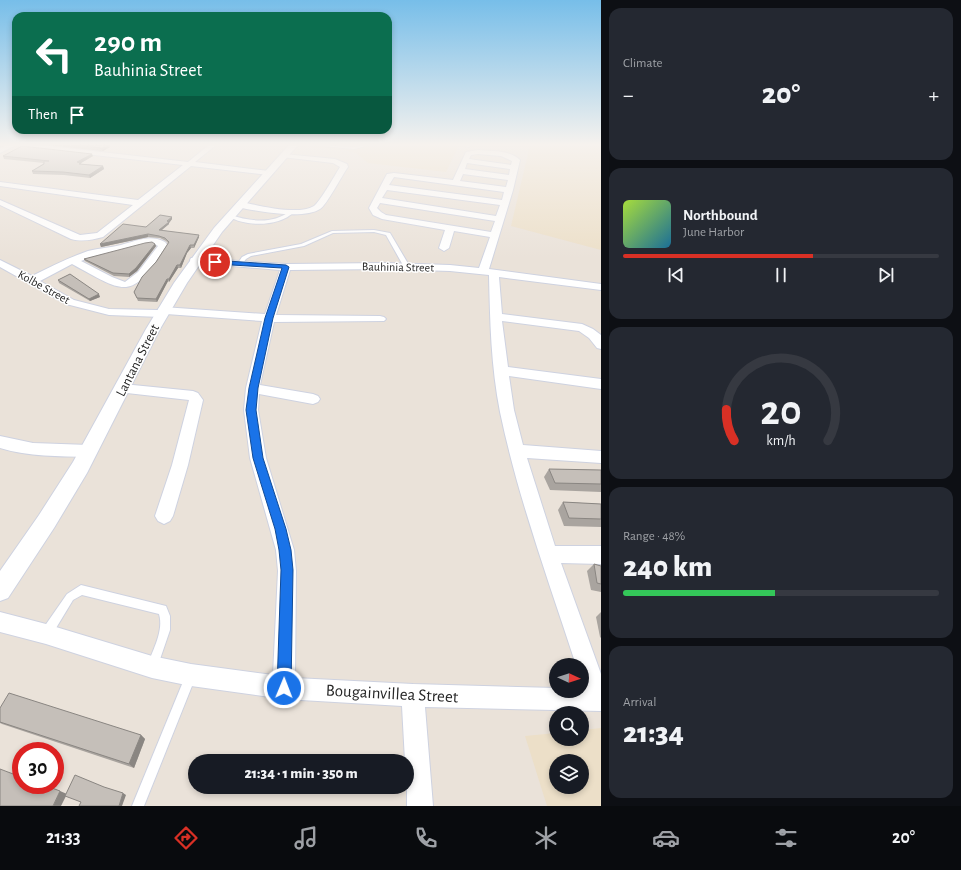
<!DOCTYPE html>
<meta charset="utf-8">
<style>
body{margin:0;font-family:"Alegreya Sans",sans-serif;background:#242831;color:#f1f3f6;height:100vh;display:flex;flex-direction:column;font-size:15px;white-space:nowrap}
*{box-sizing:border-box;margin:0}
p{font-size:13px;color:#9ea1a6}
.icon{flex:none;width:22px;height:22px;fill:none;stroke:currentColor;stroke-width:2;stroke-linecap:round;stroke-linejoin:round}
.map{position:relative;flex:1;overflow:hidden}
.drawer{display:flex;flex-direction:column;gap:8px;padding:8px;background:#0d0f14;width:360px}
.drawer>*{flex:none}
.guide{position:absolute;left:12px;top:12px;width:380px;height:122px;border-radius:12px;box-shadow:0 2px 6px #0003;background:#0b6e4f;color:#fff;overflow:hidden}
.needle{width:26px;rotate:93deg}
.buttons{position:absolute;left:549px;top:658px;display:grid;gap:8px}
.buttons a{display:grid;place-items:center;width:40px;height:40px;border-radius:50%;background:#171b24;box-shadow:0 2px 6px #0003;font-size:20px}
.speed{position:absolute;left:12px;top:742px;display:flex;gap:8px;font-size:20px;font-weight:700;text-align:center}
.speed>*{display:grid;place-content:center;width:52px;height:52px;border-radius:50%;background:#171b24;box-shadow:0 2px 6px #0003;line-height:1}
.speed .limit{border:6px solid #d22;background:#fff;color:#111}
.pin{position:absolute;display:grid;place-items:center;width:34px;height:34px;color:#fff;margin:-17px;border:2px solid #fff;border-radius:50%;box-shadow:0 1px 4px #0007}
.me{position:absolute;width:44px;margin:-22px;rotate:1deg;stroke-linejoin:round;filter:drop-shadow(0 0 3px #0008)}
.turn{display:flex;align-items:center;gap:14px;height:84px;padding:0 16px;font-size:18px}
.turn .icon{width:52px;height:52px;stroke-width:2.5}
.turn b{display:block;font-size:28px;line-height:34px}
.then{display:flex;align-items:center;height:38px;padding:0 16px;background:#0003;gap:8px;font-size:15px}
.big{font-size:30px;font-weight:800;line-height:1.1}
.drawer .card{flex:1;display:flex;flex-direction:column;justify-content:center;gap:6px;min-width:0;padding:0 14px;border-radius:12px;background:#242831}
.drawer .dial{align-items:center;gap:0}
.dial svg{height:104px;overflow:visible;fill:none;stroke:#363941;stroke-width:7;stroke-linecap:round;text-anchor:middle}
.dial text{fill:#f1f3f6;stroke:none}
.song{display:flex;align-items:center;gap:12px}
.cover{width:48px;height:48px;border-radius:6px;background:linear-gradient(135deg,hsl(80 70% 55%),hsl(200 70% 35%))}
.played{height:4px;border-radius:2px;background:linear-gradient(90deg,#d93025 60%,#363941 60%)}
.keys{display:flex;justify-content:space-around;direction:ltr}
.heat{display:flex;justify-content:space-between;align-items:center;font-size:22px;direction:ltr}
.charge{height:6px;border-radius:3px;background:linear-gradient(90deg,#34c759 48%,#363941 0)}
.trip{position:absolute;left:188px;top:754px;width:226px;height:40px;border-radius:20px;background:#171b24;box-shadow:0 2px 6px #0003;font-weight:800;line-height:40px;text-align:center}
.dock{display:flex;height:64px;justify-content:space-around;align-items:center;background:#090b0e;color:#9ea1a6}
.dock .icon{width:28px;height:28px}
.dock .current{color:#d93025}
.dock b{font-size:18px;color:#f1f3f6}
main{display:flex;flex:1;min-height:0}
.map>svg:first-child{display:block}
.education{fill:#ecdfc8;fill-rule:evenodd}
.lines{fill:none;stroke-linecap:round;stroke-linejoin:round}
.service-casing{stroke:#ced2e0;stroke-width:2}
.minor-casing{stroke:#ced2e0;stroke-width:2}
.tertiary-casing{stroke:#ced2e0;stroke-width:2}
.service{fill:#fff;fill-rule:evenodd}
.minor{fill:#fff;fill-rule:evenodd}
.tertiary{fill:#fff;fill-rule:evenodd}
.wall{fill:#a9a49f}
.shaded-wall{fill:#8a8682}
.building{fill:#c5bfb9;stroke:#8a8682}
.route{fill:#1a73e8;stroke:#114b97}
.labels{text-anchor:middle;stroke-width:3;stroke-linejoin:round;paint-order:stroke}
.far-street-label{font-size:12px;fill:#272727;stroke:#fff}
.street-label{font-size:14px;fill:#272727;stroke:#fff}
.near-street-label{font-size:17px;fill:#272727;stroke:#fff}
</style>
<main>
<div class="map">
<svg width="601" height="806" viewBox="0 0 601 806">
<rect width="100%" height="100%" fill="#eae2d9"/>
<g class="education">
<path d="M459 145 446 172 368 163 356 153 346 150 299 146Z"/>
<path d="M530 145H601V250L511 226Z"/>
<path d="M601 728V806H547L525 736 556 733V739H582V730ZM556 761H582V787H556Z"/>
</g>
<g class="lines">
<defs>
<g id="service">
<path d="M313 145 354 147 369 145 354 149Z"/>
<path d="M467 145H471L468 147 466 146Z"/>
<path d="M290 211 294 212C279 227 245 227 228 216L230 215C250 221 272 225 290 211Z"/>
<path d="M374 230 390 233 410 267 409 268 404 267 386 235 374 232 333 233 304 246 251 256 246 259 242 264 238 263 242 257 248 254 301 244 332 231Z"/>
<path d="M81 585 166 606 170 616V630L157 668 153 669 149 668 148 664C153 649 164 631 159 614L82 595 73 600 50 638 46 639 42 638 41 634 42 630 67 594Z"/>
<path d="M191 671 195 672 196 676 144 806H132L187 672Z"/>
</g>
<g id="minor">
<path d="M7 145H16L0 153V148Z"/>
<path d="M20 145H41L188 162 209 145H216L195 162 269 171 273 173 269 175 191 166 103 237C92 240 82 242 71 239L0 205V200L80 235 97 233 133 205 0 186V182L138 200 183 165 23 147Z"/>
<path d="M478 150C491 151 510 150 520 160L513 190 489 269 601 284V290L499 277 502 314 582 324 593 329 601 335V349L597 348 589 338 579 331 502 321 508 367 601 379V389L509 376 514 410 523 445 601 451V463L527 458 555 546H601V564L561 563 601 674V711L425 707 433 806H407V761H405L402 706 284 699 191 686 152 678 46 644 0 632V612L46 624 152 656 191 664 273 675 278 571 276 550 250 458 244 410 246 388 262 321 166 314 165 316 161 317 109 315 66 304 0 267V260L32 276C50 267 68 258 88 251 99 248 110 248 121 245 137 241 149 234 165 242L168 246C130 301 127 294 72 264L40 281 74 300 109 309 158 310 159 308 163 307 265 314 280 270 195 263 191 262 190 260 191 258 286 264 386 263 450 265 479 268 490 237 454 231 449 248 444 251 439 248 445 230 382 219 373 215 369 208 387 174 394 173 453 180 466 152ZM478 154 501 156 512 161 511 165 469 159 471 155ZM467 163 510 169 509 175 465 169ZM463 174 508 180 506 187 460 181ZM394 177 504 192 502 200 389 185ZM387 190 500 205 496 216 382 198ZM380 203 495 221 491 232 386 215 381 212 377 208ZM153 243 158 246 138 272 125 282 112 277 81 261C95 255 110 253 125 250 134 247 143 243 153 243ZM386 269 450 271 489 275C490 321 491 367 500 412 518 498 549 582 576 665H582V682L584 688H582V691H556V688L413 684 295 678 296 571 294 550 266 458 258 410 259 394 313 404 318 402 320 399 318 396 313 394 260 385 274 322 384 321 386 319 384 317 380 316 276 315 290 270Z"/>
<path d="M284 154 335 159 347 164 348 167C342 175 327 205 320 209 304 220 256 211 237 207L236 205 237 203 240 202C259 205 297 216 314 206 320 202 335 175 340 167L333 163 282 157V155Z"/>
<path d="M123 384 193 391 198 393 203 400 188 465 173 516 170 521 164 524 158 521 155 516 172 465 189 400 118 392 116 389 118 386Z"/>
<path d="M0 436 33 443 89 445 94 447 97 451 94 455 89 457C59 456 29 457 0 448Z"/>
</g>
<path id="tertiary" d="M289 145H298L222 232 187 283 160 329 87 473 54 528 8 598 0 601V571L39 515 73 462 146 329 174 283 214 228Z"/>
</defs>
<use href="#service" class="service-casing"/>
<use href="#minor" class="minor-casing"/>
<use href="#tertiary" class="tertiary-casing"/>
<use href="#service" class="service"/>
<use href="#minor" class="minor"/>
<use href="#tertiary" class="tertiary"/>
</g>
<g class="wall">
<path d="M48 145H109L110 147 103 151Z"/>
<path d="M3 156H93L81 163V164L103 166 104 169 90 178 64 175 33 174 32 171 44 163 4 159Z"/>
<path d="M172 217V219L169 223V224L162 230 199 237 194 248H191L187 253 181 268H178L169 282 168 281 157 302 138 301 134 292 156 262 168 243 166 241 160 238 148 237 101 247 100 244Z"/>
<path d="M155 244 156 246 137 271 129 277 114 276 85 261 84 259Z"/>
<path d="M58 280 100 297 90 301 59 283Z"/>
<path d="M549 469 601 470V492L550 490 544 477Z"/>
<path d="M563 502 601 504V527L564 526 558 510Z"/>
<path d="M594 564 601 566V592L591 590 587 571Z"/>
<path d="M601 612V638L600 637 596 617Z"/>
<path d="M0 708 141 735 145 739 134 768 2 724 0 723Z"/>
</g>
<g class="shaded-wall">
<path d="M108 145H109L110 147 103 151 102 148Z"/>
<path d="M92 154 93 156 81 163 82 166 77 162Z"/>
<path d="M103 166 104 169 90 178 89 175Z"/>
<path d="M172 217V219L169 223V224L159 232V230Z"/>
<path d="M148 234V237L101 247 100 244Z"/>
<path d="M199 235V237L194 248V245Z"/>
<path d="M155 244 156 246 137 271 129 277V274Z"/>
<path d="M190 245 191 248 187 253 181 268 180 265Z"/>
<path d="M177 265 178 268 169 282V279Z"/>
<path d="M167 279 168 281 157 302 156 299Z"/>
<path d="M99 294 100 297 90 301 89 299Z"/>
<path d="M141 735 145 739 134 768 129 764Z"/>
<path d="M60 791 67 794 61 806H53Z"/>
<path d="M123 793 126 795 122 806H119Z"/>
</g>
<g class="building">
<path d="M73 145H108L102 148Z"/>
<path d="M22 146 92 154 77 162 81 163 79 164 103 166 89 175 63 172 32 171 44 164V161H49L3 156Z"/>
<path d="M160 215 172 217 167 221 169 222 159 230 199 235 194 245H190L180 265H177L169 279H167L156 299 137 298 134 292 142 277 156 262 169 242 165 238 159 236 148 234 100 244 123 224 146 227Z"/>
<path d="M152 242 155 244 136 268 129 274 113 273 84 259 145 243Z"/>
<path d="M70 274 99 294 89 299 58 280Z"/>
<path d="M549 469 601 470V484L555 483Z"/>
<path d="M563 502 601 504V519L569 518Z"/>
<path d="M594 564 601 566V584L597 583Z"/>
<path d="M9 693 141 735 129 764 0 722V708Z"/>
<path d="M0 769 21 777V785H44L60 791 53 806H0Z"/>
<path d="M75 775 104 787 123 793 119 806H79L81 802 65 796Z"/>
</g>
<linearGradient id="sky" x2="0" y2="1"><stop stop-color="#77bee9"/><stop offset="0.56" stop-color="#f6f2ee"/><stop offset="1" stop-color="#f6f2ee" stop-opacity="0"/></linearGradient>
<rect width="601" height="258" fill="url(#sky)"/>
<path class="route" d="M213 260 286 265 289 267 273 318 258 388 256 410 263 458 286 529 291 550 293 570 291 688 289 693 284 695 279 693 277 688 281 570 279 550 275 529 253 458 246 410 249 388 265 318 282 268 215 264 213 263Z"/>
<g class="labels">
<g class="far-street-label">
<text transform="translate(398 267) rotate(1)" y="4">Bauhinia Street</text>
<text transform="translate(44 287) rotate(29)" y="4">Kolbe Street</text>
</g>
<g class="street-label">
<text transform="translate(137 360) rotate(-63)" y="5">Lantana Street</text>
</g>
<g class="near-street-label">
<text transform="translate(392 693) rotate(3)" y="6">Bougainvillea Street</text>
</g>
</g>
</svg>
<div class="buttons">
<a><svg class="needle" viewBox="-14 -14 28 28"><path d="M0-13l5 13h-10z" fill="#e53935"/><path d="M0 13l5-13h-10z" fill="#9ea1a6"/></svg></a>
<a><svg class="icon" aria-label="search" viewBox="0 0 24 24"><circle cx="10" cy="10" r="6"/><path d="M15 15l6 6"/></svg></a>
<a><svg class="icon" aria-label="layers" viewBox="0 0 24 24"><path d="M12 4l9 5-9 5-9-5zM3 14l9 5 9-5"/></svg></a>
</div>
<div class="speed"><div class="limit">30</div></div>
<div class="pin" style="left:215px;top:262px;background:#d93025"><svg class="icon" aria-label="arrive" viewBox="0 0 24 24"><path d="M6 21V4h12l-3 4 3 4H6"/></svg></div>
<svg class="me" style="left:284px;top:688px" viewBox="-20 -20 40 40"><circle r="17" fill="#1a73e8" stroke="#fff" stroke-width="3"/><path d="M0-11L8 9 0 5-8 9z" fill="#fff"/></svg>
<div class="trip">21:34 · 1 min · 350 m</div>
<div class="guide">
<div class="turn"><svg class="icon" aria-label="left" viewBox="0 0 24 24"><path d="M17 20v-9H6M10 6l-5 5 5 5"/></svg><div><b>290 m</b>Bauhinia Street</div></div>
<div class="then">Then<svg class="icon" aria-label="arrive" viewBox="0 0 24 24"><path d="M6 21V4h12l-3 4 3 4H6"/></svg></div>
</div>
</div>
<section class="drawer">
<div class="card"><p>Climate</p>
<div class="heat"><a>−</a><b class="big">20°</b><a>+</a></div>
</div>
<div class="card">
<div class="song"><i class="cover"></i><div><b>Northbound</b><p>June Harbor</p></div></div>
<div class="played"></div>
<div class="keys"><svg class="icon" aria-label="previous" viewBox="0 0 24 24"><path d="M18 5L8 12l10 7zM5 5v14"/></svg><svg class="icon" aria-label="pause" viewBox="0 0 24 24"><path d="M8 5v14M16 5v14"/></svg><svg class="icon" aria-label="next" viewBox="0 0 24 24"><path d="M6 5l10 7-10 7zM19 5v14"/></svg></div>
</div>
<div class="card dial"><svg viewBox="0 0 100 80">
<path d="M14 69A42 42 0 1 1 86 69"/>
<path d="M14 69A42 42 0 0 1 8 45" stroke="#d93025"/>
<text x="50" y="56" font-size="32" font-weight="700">20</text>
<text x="50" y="72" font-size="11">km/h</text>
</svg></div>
<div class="card"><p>Range · 48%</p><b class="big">240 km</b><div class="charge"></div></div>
<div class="card"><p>Arrival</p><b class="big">21:34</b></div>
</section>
</main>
<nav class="dock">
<b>21:33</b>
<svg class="icon current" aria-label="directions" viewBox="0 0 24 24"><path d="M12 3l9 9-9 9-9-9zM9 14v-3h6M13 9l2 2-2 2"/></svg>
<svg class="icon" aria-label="music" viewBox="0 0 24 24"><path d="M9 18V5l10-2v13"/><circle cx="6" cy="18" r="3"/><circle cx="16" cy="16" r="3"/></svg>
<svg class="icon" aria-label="phone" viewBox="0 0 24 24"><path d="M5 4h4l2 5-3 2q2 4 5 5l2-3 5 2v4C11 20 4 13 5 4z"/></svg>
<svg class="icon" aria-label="climate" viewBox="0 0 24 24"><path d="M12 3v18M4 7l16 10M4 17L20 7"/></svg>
<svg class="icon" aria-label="car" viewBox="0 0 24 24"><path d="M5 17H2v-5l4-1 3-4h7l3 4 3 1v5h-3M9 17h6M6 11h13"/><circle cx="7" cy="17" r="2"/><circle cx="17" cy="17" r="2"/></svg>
<svg class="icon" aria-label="filters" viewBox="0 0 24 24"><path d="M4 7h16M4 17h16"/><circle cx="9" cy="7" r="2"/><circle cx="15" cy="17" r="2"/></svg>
<b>20°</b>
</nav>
